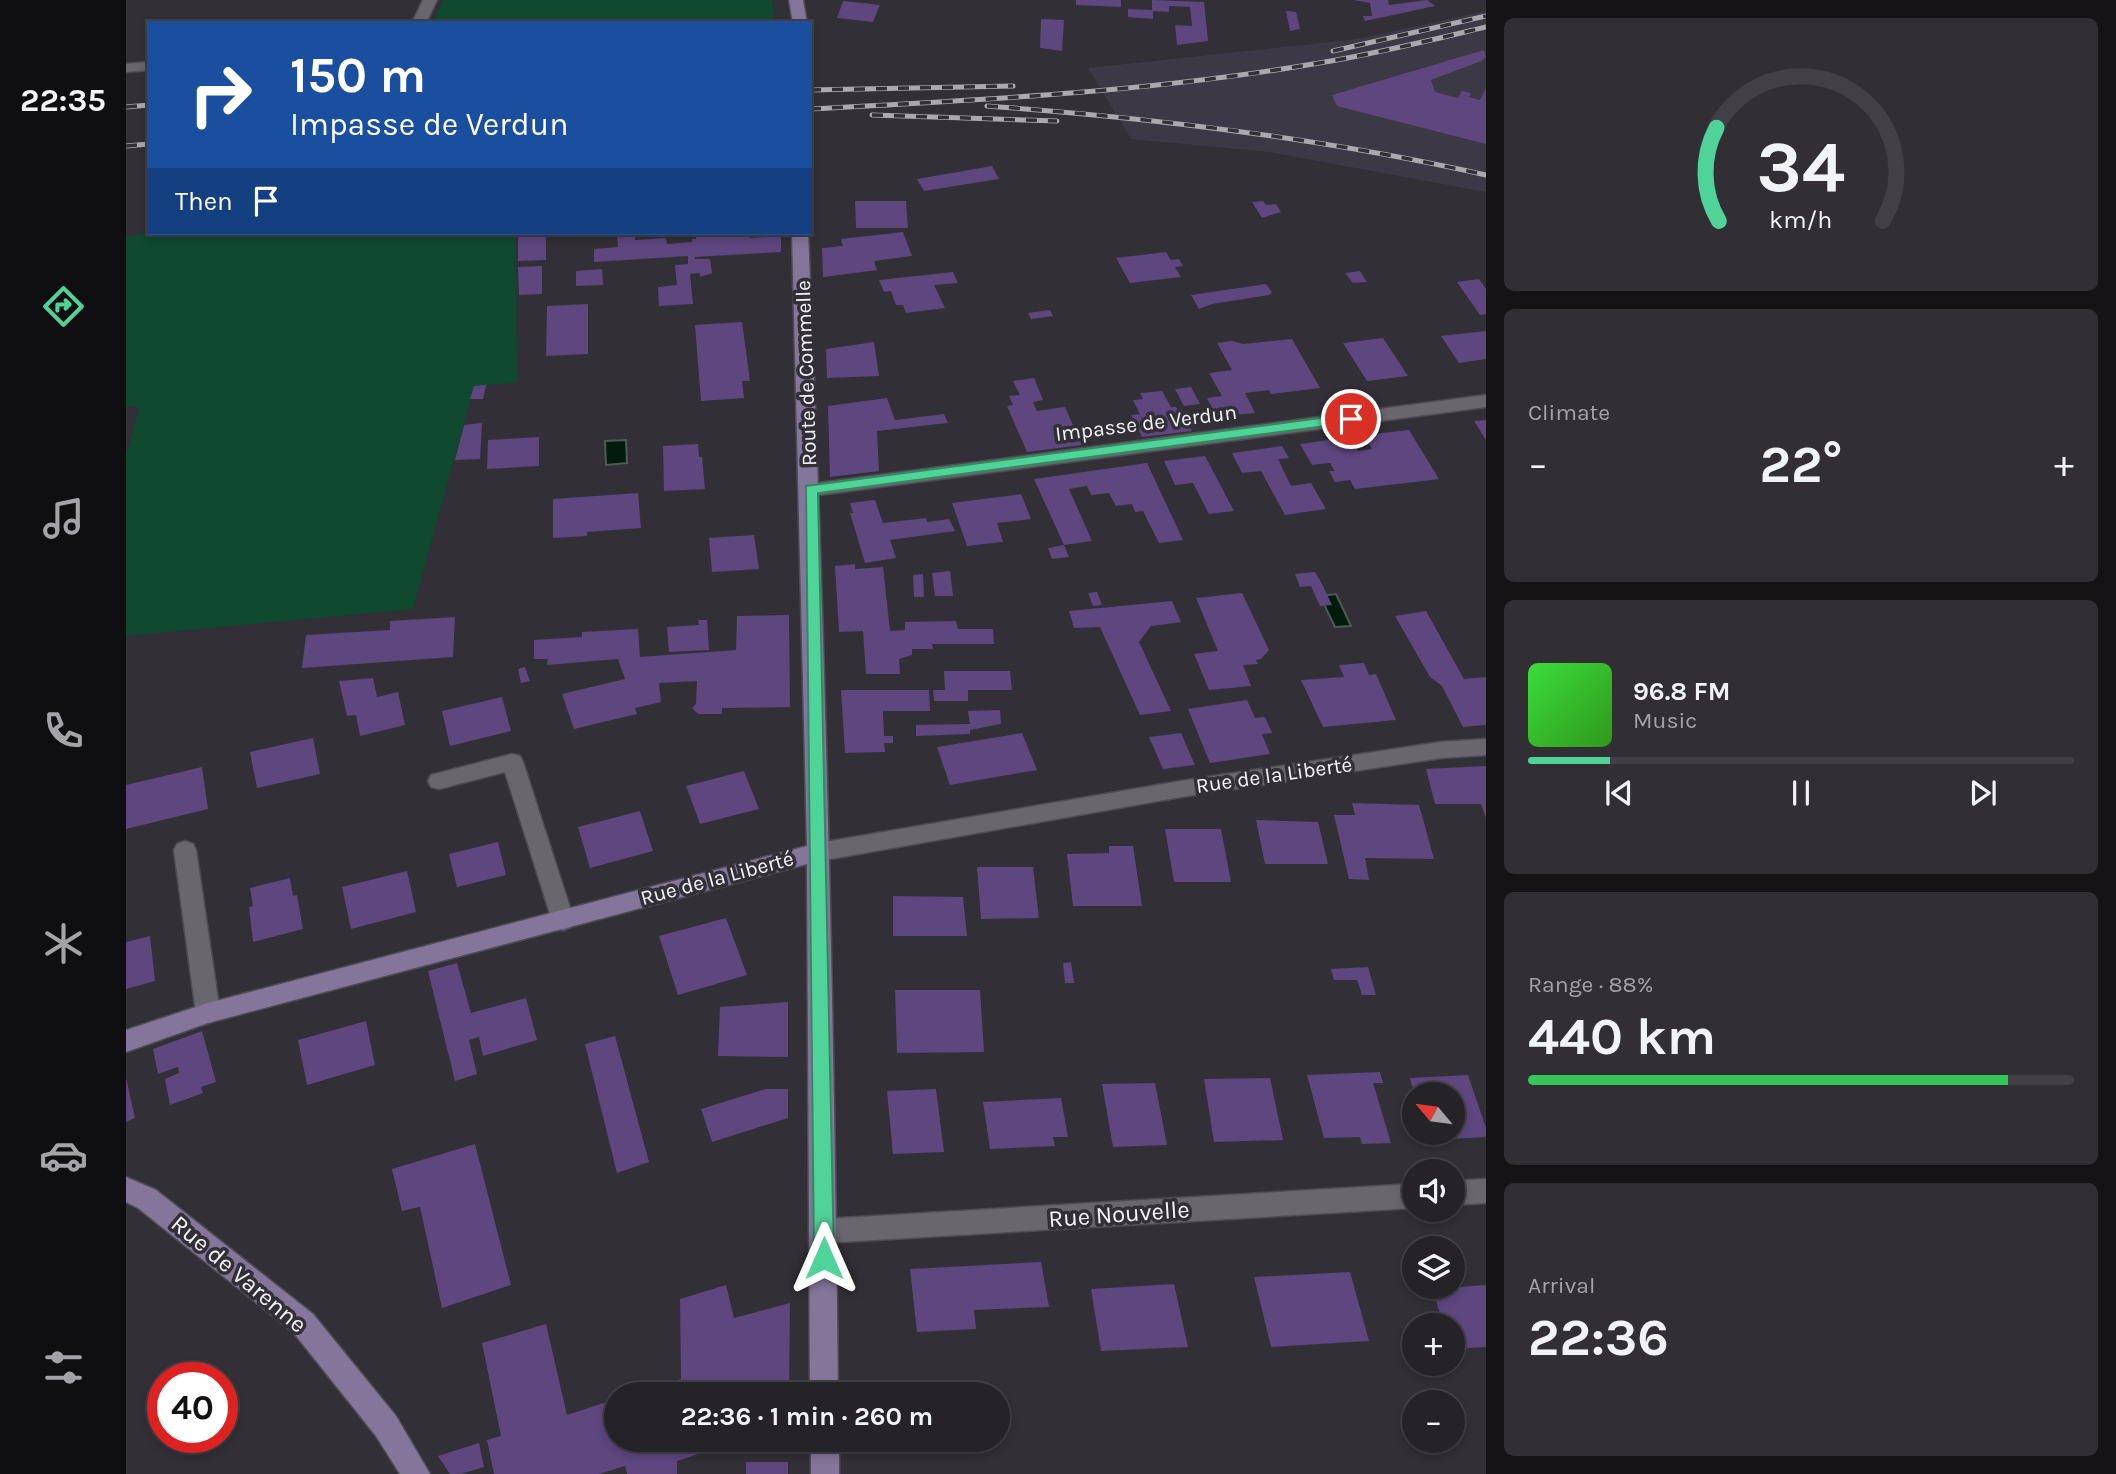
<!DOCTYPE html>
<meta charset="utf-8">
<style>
body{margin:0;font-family:Karla,sans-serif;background:#322f34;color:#f1f3f6;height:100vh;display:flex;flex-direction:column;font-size:26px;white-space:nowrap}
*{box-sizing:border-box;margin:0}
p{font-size:23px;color:#a4a4a8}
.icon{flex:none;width:38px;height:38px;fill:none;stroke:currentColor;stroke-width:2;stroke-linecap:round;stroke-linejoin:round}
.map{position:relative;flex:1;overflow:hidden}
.side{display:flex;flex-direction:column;gap:18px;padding:18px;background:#151316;width:630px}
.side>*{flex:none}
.guide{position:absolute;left:21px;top:21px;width:665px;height:214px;border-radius:0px;box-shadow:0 4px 10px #0003,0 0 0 2px #424045;background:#1a4fa0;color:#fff;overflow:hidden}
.needle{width:46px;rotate:299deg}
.tools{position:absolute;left:1276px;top:1082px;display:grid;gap:14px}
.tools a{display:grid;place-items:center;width:63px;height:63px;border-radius:50%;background:#262328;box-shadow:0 4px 10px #0003,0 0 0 2px #424045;font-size:35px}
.speed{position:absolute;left:21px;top:1362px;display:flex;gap:14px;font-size:35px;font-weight:700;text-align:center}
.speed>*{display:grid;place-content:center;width:91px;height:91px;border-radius:50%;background:#262328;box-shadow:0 4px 10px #0003,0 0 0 2px #424045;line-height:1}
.speed .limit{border:10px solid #d22;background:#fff;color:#111}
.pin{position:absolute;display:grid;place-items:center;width:60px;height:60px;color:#fff;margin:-30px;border:4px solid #fff;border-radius:50%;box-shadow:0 2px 7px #0007}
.me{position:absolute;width:77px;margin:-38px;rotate:0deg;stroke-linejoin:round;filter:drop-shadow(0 0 5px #0008)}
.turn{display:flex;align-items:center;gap:24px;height:147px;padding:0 28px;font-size:32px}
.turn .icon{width:91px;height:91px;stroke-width:2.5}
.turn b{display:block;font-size:49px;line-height:60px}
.then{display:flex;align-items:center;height:66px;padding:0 28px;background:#0003;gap:14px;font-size:26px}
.big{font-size:52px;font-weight:700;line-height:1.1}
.side .widget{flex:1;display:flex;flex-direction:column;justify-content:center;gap:10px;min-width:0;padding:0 24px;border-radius:10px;background:#322f34}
.side .dial{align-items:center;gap:0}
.dial svg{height:182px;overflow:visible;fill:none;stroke:#424045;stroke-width:7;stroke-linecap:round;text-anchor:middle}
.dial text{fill:#f1f3f6;stroke:none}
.song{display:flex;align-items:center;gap:21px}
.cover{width:84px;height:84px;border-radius:10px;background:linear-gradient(135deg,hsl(120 70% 55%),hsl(110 70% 35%))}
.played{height:7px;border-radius:4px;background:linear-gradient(90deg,#50d398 15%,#424045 15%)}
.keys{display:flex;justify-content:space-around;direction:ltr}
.heat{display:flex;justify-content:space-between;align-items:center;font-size:38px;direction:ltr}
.charge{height:10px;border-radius:5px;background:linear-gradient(90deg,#34c759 88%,#424045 0)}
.trip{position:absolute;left:478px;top:1382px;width:406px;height:70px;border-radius:35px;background:#262328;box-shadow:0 4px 10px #0003,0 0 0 2px #424045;font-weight:700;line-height:70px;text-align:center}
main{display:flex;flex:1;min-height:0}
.tabs{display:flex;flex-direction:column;width:126px;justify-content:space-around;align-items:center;background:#0f0e10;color:#a4a4a8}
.tabs .icon{width:49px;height:49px}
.tabs .current{color:#50d398}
.tabs b{font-size:32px;color:#f1f3f6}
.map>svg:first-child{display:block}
.built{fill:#3d3845}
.green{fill:#0e4930}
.water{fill:#031a0f;stroke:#4c5b55;stroke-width:2}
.building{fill:#5e467f}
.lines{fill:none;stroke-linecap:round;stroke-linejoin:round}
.street-casing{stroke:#4e4c53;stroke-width:3}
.secondary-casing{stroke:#4e4c53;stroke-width:3}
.street{fill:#69666e;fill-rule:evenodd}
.secondary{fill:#84759a;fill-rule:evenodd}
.rail-casing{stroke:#aba9af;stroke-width:5}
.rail{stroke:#322f36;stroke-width:3.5;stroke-dasharray:11;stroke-linecap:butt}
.route{fill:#50d398;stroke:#348963;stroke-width:2}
.labels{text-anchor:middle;stroke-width:7;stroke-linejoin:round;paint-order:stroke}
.street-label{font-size:21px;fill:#f6f4f9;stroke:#322f36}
.near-street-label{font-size:24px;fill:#f6f4f9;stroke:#322f36}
</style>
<main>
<nav class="tabs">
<b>22:35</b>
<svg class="icon current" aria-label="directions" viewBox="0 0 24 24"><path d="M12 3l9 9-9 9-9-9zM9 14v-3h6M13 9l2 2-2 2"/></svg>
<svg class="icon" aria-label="music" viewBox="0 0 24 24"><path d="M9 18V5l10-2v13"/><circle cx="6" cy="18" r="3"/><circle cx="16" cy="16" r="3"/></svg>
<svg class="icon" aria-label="phone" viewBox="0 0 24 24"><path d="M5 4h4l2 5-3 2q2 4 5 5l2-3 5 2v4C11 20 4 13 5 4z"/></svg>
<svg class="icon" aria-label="climate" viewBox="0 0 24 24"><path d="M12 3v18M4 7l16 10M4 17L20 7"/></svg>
<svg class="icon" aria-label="car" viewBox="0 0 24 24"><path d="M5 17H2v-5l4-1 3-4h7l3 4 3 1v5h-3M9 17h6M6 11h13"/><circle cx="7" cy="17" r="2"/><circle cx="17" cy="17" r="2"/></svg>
<svg class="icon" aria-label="filters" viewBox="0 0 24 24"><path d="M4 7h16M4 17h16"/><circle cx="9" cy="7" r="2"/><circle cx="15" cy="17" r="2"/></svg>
</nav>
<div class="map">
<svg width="1360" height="1474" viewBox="0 0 1360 1474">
<rect width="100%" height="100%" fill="#322f36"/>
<path class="built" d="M1360 11V192L1143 152 1005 139 962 68 1231 39Z"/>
<g class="green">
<path d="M317 0H646L649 23H306Z"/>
<path d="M23 233H390L391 383 348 386 287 609 0 636V456L13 407H0V237Z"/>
</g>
<g class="water">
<path d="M500 440 501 463 480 465 479 441Z"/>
<path d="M1210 594 1225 626 1209 627 1194 596Z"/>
</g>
<g class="building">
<path d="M950 0H995V7L950 5Z"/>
<path d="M1026 0 1078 2 1082 41 1051 45 1049 25 1066 26 1064 7 1043 6V12L1027 11V19L1002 17V9L1026 10Z"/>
<path d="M1228 0H1262L1263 5 1301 0 1309 6 1239 21 1237 16H1246L1244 3Z"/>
<path d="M717 1 754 5 747 22 711 18Z"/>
<path d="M1160 11 1170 12 1174 29 1164 31Z"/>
<path d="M915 19 938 20 936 51 914 48Z"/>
<path d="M1358 50 1360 57 1355 61 1305 80 1309 92 1332 98 1336 91 1345 93 1343 97 1354 100 1360 88V144L1211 106 1206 95Z"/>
<path d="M866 166 873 179 798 191 791 179Z"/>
<path d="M729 201H780L782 228H730Z"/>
<path d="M1137 201 1140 205 1150 204 1155 212 1136 218 1126 202Z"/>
<path d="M777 232 786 256 748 261 751 270 697 277 696 248 717 246 715 239Z"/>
<path d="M392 233H420V260L392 261Z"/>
<path d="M491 233H509V240L540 238 541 244 566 242V239H570V233H623L624 238 655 236V252L569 257V259H584L586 273 574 277V273L564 274 567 304 533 306 532 287 551 285 549 265 562 264V256L468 262V249L492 247Z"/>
<path d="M1040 252 1045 260 1053 259 1057 266 1049 267 1055 277 1004 283 990 258Z"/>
<path d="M416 266V294L393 295 392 267Z"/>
<path d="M476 269 477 285 450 286V271Z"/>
<path d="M1234 271 1241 282 1227 283 1219 273Z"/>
<path d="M827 272 832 283 808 285 819 308 780 313 777 305H770L765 291 758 292 753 280Z"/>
<path d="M1353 279 1360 289V314L1354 315 1331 282Z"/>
<path d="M1140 284 1146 292 1143 295 1086 304 1073 309 1065 295Z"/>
<path d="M462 304V354L420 356 421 306Z"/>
<path d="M924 310 927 316 905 319 902 313Z"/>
<path d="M616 322 624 381H616L618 398 575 401 569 325Z"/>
<path d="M1360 331V359L1333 363 1315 336Z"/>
<path d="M1257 338 1282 376 1241 381 1217 343Z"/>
<path d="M1166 339 1194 388 1145 394 1143 390 1119 393 1129 413 1090 417 1081 398 1096 396 1083 373 1106 370 1091 343 1106 341 1117 344Z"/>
<path d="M748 342 753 376 701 378 700 349Z"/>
<path d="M908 378 917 400 907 402 911 411 939 407 956 445 901 452 881 406 887 405 883 396 894 395 887 381Z"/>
<path d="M360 385 357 399H344L348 386Z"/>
<path d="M1065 387 1074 404 1058 406 1049 389Z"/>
<path d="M1036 391 1045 407H1050L1066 431 1016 437 1005 415 1014 414 1007 400 1017 399 1014 393Z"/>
<path d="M761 398 769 420 818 414 822 423 751 431 753 471 704 477 702 406Z"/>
<path d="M1360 420V440L1348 421Z"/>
<path d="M356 423 354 459 329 460 338 425Z"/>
<path d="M1283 430 1313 479 1229 489 1224 480 1209 482 1203 471H1209L1204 463 1186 465 1174 444 1224 437 1232 451 1246 449 1237 435Z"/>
<path d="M413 437V466L361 469 362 440Z"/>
<path d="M572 444 573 457H576L579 489 538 491 537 446Z"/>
<path d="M1156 446 1163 458 1152 459 1165 486 1185 483 1200 509 1159 515 1135 471 1116 473 1106 453Z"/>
<path d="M1079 456 1108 511 1083 514 1067 483 1049 485 1038 461Z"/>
<path d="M1021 463 1057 540 1033 543 1017 511 1009 512 1006 504 990 506 983 493 965 495 961 486 943 489 966 541 938 545 943 557 926 559 922 548 938 545 908 479Z"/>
<path d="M512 493 515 528 461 532V536L427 538V499Z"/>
<path d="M895 494 905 519 871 523 877 542 841 546 826 503Z"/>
<path d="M749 500 757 523 800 518 801 522 823 519 829 531 764 540 770 558 739 563 724 513H727L724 503Z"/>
<path d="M628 535 633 569 586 572 583 538Z"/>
<path d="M729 564V569L757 567 764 631 779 630V622L830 621 832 629H867L868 644H806L807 649H786V655L773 659 774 674H740L737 631 713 632 709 566Z"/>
<path d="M824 571 827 596H809L806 573Z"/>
<path d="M1189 572 1196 584 1206 605 1194 606 1185 586 1174 587 1169 574Z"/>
<path d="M797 574 798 597H788L787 575Z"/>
<path d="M971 592 976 605 967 606 962 593Z"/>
<path d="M1116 593 1143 650 1135 659 1130 660 1132 664 1117 665 1125 686 1083 690 1068 654 1092 651 1070 598Z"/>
<path d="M1046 601 1055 622 1025 626 1013 642 1045 711 1014 715 974 627 948 628 943 611Z"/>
<path d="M1300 611 1338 679 1360 677V725L1337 727 1316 686 1304 677 1269 616Z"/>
<path d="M663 615 664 707 596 708V714H572L566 708 570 704 571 681 533 683 535 702 509 708 511 714 448 729 436 694 499 679 492 659 421 665 422 659H408V640L456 637V632L512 629 514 657 610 650 611 616Z"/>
<path d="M329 617 327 657 176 668 180 635 264 630V621Z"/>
<path d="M572 620H581L583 650 543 652 541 627 573 625Z"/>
<path d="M1238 663 1243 675 1250 674 1270 720 1197 727 1175 680 1218 677 1213 665Z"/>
<path d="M399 667 404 681 395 683 392 669Z"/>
<path d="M818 671H884L886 690H842V701H808L807 690H819Z"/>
<path d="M247 678 251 697 272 692 279 725 234 736 230 715 221 716 213 681Z"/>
<path d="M715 690H803L804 711H757L758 736H767V743H758L759 752 719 753Z"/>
<path d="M376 697 385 731 324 746 316 711Z"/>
<path d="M1121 700 1129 718 1139 717 1146 733 1136 734 1144 754 1084 763 1062 709Z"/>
<path d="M874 710 875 724 844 730V734L790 736V725L844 724 842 711Z"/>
<path d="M896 733 911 770 824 785 811 747Z"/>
<path d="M1055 733 1069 765 1037 769 1023 737Z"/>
<path d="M187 738 194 774 131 788 124 752Z"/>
<path d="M1360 766V818L1355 804H1309L1300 769Z"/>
<path d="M76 767 82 809 0 829V785Z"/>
<path d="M618 771 633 809 574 824 560 786Z"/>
<path d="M1226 803 1293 805 1308 859 1239 858 1243 880 1223 879 1208 815H1229Z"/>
<path d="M514 811 527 851 464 868 452 827Z"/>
<path d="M1130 820 1192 822 1202 864H1139Z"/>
<path d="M1039 829H1095L1105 882H1048Z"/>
<path d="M372 842 380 875 331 887 323 854Z"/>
<path d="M983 846H1007L1016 906H947L941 854 983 853Z"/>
<path d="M851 867H907L913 918 855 919Z"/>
<path d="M281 871 290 912 225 929 216 887Z"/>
<path d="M164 878 167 896 171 895 177 929 127 942 123 907 127 906 124 888Z"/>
<path d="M767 896 837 897 841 936H767Z"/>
<path d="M600 918 621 975 552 995 533 936Z"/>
<path d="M24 936 29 981 0 989V942Z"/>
<path d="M945 962 948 983H939L937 963Z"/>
<path d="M331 963 345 1013 400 998 411 1040 357 1056 353 1037 343 1040 351 1074 329 1081 302 971Z"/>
<path d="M1242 967 1250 995H1236L1231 980H1208L1205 969Z"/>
<path d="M769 990H854L858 1052 771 1053Z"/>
<path d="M662 1002V1057L592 1056 594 1007Z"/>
<path d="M240 1021 249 1065 181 1085 172 1040Z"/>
<path d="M76 1031 90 1082 75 1087 77 1093 44 1105 39 1079 53 1073 52 1067 32 1074 27 1049Z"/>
<path d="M489 1036 523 1162 491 1173 459 1044Z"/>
<path d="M1254 1072 1257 1083H1247L1265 1143 1236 1144 1234 1137 1198 1138 1181 1075Z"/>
<path d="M1342 1075 1360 1128V1137L1303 1140 1301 1132H1326V1094H1288L1284 1078Z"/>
<path d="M0 1078 9 1118 0 1122Z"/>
<path d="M1144 1078 1157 1140 1088 1142 1078 1079Z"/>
<path d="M1029 1083 1041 1145 987 1147 976 1084Z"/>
<path d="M640 1089H662V1118L586 1142 575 1109Z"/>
<path d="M810 1089 818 1152 767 1154 761 1091Z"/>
<path d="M935 1098 942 1137H927L929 1146 864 1149 857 1102Z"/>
<path d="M349 1144 385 1285 316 1308 294 1207 276 1211 266 1169Z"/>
<path d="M915 1262 923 1307 848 1310 850 1329 791 1332 784 1269Z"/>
<path d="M1224 1272 1243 1341 1145 1347 1128 1277Z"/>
<path d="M1048 1284 1062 1347 975 1351 965 1289Z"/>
<path d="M600 1285 608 1318 664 1303 663 1395H506L555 1379 554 1299Z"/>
<path d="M1360 1285V1347L1326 1349V1325H1318L1306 1289Z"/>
<path d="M420 1324 441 1415 490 1399V1440H588L590 1448 551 1461V1474H501L499 1466 473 1474H368L361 1440 375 1436 356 1343Z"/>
<path d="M353 1443 358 1467 335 1474H324L312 1456Z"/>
<rect x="620" y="1462" width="42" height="12"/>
</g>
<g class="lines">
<defs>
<g id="street">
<path d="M297 0H311L300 23H286Z"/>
<path d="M23 62V70L0 72V64Z"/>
<path d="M1360 395V407L685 496 678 494 676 490 678 486 685 484Z"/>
<path d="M1360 739V755L1315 758 1055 797 693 861 685 858 682 852 685 846 693 843 1055 781 1315 742Z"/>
<path d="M386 754 394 756 397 762 448 920 445 927 437 930 429 927 426 920 379 772 313 789 305 787 302 781 305 775Z"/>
<path d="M59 841 67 844 70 850 94 1013 90 1020 82 1023 74 1020 70 1013 48 850 51 844Z"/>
<path d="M1360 1179V1203L1326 1205V1181Z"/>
<path d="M1288 1184V1208L698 1243 689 1240 685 1231 689 1222 698 1219Z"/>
</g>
<g id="secondary">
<path d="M663 0H677L681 23H667Z"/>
<path d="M666 233H682C699 620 708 1007 712 1395H684L681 864 82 1023 0 1052V1030L82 1003 681 846Z"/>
<path d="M0 1177 30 1190 187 1314 270 1416 304 1474H274L250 1436 167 1332 12 1208 0 1202Z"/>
<rect x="685" y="1440" width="28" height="34"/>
</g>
</defs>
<use href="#street" class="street-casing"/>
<use href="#secondary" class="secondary-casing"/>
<use href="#street" class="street"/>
<use href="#secondary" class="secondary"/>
<defs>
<g id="rail">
<path d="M1207 51 1360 16"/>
<path d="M684 90 887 86"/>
<path d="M861 106C1029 118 1195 138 1360 175"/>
<path d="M0 107 23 105"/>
<path d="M684 109C854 100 1025 92 1193 63 1249 54 1305 40 1360 27"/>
<path d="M746 115 931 121"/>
<path d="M0 146 23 144"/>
</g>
</defs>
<use href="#rail" class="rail-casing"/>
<use href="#rail" class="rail"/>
</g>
<path class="route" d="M1225 414 1232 419 1230 422 692 493 708 1258 705 1265 698 1268 691 1265 688 1258 680 486Z"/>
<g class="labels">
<g class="street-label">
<text transform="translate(680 373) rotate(-92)" y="7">Route de Commelle</text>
<text transform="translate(1020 423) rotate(-7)" y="7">Impasse de Verdun</text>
<text transform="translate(1148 775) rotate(-8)" y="7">Rue de la Liberté</text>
<text transform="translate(591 878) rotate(-15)" y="7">Rue de la Liberté</text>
</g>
<g class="near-street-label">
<text transform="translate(993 1214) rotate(-4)" y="8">Rue Nouvelle</text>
<text transform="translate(113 1274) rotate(40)" y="8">Rue de Varenne</text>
</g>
</g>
</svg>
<div class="tools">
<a><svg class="needle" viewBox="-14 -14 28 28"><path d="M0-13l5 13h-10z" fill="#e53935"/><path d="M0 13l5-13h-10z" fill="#a4a4a8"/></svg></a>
<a><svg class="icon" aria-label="sound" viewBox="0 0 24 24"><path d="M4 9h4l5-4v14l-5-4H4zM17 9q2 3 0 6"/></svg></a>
<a><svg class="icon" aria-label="layers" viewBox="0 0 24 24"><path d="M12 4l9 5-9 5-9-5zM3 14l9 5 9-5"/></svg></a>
<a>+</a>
<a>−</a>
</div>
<div class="speed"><div class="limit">40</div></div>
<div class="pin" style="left:1225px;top:419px;background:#d93025"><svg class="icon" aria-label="arrive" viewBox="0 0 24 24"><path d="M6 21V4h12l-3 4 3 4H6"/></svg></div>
<svg class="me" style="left:698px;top:1258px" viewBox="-20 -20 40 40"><path d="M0-17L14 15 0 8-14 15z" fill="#50d398" stroke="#fff" stroke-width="4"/></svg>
<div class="trip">22:36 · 1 min · 260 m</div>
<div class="guide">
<div class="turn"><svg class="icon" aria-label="right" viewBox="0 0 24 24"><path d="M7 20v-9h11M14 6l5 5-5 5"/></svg><div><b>150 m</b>Impasse de Verdun</div></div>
<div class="then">Then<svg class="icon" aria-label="arrive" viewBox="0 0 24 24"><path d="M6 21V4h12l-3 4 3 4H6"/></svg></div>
</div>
</div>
<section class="side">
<div class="widget dial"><svg viewBox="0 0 100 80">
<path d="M14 69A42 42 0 1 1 86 69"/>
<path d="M14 69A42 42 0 0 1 13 28" stroke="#50d398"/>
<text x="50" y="56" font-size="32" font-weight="700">34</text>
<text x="50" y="72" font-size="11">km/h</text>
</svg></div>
<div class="widget"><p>Climate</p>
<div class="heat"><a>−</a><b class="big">22°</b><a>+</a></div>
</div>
<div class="widget">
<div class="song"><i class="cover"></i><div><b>96.8 FM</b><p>Music</p></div></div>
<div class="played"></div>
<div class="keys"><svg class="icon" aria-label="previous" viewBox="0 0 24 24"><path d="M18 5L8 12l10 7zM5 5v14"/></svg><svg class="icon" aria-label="pause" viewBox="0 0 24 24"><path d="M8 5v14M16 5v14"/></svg><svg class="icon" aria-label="next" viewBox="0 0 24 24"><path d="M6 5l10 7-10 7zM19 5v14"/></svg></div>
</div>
<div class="widget"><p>Range · 88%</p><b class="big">440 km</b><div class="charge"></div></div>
<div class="widget"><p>Arrival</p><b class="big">22:36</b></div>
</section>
</main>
